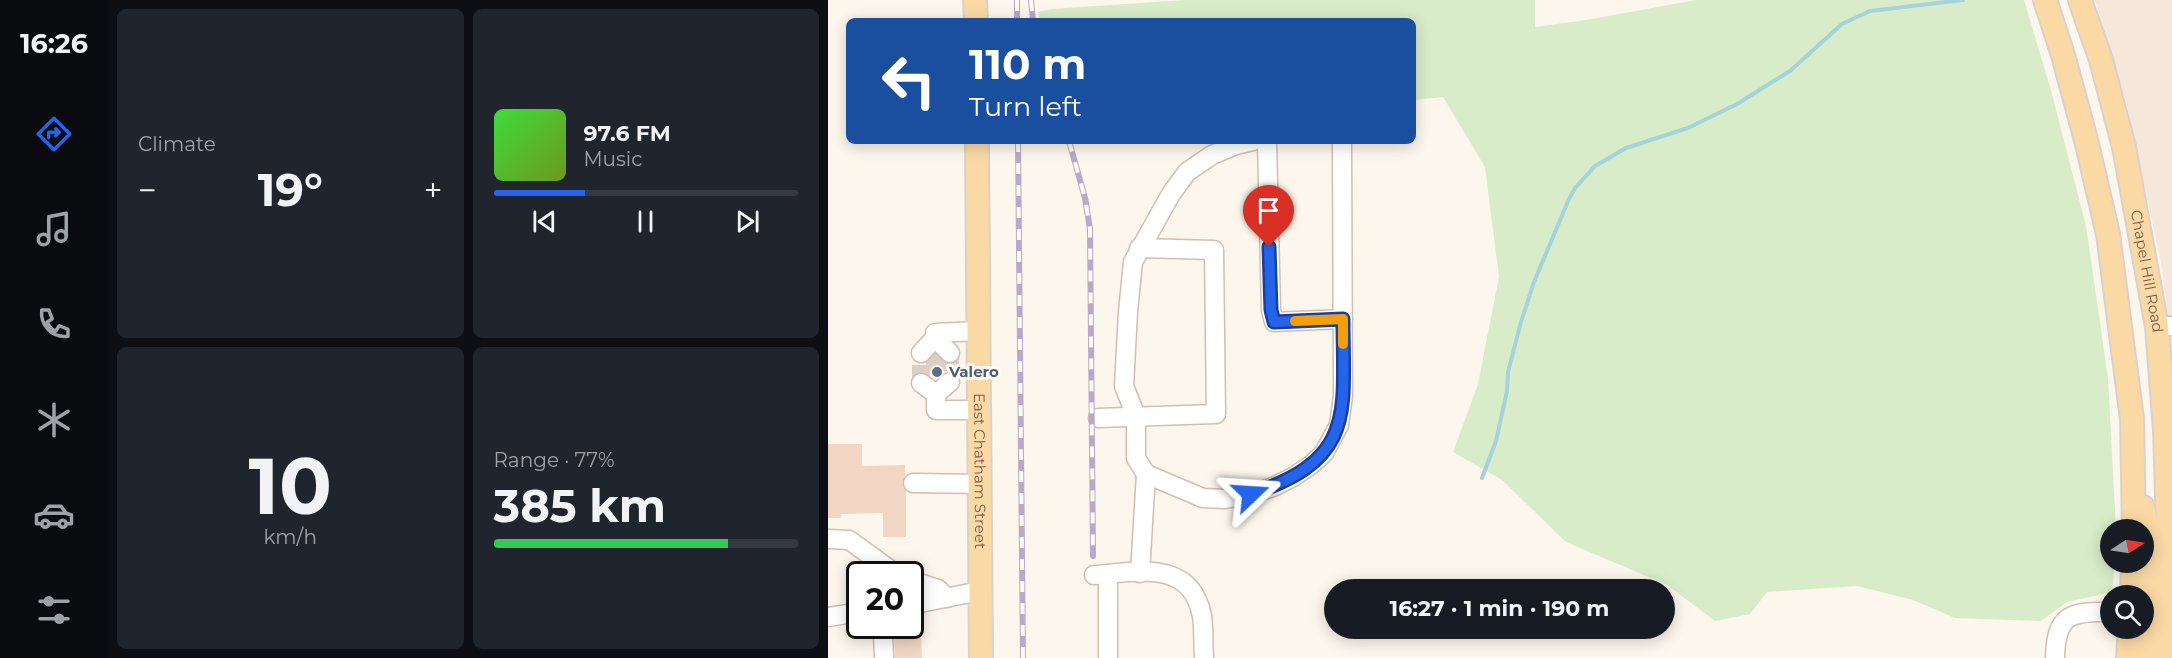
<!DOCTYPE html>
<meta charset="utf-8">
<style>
body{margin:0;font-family:Montserrat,sans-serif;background:#20242c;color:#f1f3f6;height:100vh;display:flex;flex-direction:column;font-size:22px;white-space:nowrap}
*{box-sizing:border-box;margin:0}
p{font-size:20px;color:#9ea1a6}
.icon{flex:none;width:33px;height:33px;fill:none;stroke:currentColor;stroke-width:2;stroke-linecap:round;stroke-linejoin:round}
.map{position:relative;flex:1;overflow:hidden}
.side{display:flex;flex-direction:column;gap:9px;padding:9px;background:#0d0f14;width:720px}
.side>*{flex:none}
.banner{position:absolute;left:18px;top:18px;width:570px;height:126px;border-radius:9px;box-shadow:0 3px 15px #0003;background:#1a4fa0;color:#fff;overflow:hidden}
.needle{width:39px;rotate:78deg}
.buttons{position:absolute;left:1272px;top:519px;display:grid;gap:12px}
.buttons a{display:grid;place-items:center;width:54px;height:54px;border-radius:50%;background:#171b24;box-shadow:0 3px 15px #0003;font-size:30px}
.speed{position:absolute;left:18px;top:561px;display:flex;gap:12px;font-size:30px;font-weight:700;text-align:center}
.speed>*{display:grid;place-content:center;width:78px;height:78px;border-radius:50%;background:#171b24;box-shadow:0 3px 15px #0003;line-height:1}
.speed .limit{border:3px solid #111;border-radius:9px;background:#fff;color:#111}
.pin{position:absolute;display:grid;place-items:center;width:51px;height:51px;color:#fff;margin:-62px -26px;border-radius:50% 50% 50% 0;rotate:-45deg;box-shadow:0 0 6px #0007}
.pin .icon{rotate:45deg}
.me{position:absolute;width:66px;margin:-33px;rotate:70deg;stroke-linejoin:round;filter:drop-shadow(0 0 4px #0008)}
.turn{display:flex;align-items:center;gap:21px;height:126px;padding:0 24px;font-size:27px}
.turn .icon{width:78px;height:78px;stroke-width:2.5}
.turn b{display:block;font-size:42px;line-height:51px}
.big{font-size:45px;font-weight:700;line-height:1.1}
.side .card{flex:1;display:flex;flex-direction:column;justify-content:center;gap:9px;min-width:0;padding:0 21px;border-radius:9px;background:#20242c}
.side .dial{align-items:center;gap:0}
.dial b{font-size:78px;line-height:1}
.song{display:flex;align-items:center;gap:18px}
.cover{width:72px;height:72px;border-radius:9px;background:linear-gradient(135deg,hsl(120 70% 55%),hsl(80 70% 35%))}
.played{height:6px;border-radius:3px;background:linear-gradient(90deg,#2563eb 30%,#363941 30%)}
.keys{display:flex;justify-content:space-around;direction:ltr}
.heat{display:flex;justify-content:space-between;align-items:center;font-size:33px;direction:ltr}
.charge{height:9px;border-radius:4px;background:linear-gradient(90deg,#34c759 77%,#363941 0)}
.side .tiles{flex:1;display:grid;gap:9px;grid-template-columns:repeat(2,1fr)}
.trip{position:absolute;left:496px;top:579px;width:351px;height:60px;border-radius:30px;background:#171b24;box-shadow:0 3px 15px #0003;font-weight:700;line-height:60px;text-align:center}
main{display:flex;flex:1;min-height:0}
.menu{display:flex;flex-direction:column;width:108px;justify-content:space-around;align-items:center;background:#090b0e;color:#9ea1a6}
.menu .icon{width:42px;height:42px}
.menu .current{color:#2563eb}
.menu b{font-size:27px;color:#f1f3f6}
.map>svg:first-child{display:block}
.residential{fill:#f5e8da}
.green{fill:#d8ecc9}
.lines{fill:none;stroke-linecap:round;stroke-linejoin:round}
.stream{stroke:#a5d3da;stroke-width:4}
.building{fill:#f3d5c3}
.minor-tunnel{stroke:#dcd0c4;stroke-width:18;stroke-dasharray:18 9;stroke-linecap:butt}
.minor-casing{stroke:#d1beb0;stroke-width:21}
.major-casing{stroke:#dad1cd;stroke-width:26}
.minor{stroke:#fff;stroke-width:18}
.major{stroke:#fbd9a5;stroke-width:22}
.rail-casing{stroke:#b9a8c9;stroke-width:6}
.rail{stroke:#fffaf3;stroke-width:4;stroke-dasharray:11;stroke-linecap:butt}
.route-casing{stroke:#184099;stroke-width:15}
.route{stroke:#2563eb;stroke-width:10}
.slow{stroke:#f59e0b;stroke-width:10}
.service-dot{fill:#5c6f8a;stroke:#fffaf3;stroke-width:2}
.labels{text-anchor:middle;stroke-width:6;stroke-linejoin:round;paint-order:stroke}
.street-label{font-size:15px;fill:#7a5c4d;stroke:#fffaf3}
.service-label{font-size:15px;font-weight:bold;fill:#4e5e75;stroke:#fffaf3;text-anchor:start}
</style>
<main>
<nav class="menu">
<b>16:26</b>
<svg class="icon current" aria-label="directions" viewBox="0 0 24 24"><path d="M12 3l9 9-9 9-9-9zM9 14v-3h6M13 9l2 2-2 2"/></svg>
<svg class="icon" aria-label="music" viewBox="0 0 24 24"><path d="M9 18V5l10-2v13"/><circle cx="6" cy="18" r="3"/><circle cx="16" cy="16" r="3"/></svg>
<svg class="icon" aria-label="phone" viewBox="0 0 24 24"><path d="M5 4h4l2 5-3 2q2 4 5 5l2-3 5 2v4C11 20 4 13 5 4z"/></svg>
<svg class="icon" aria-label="climate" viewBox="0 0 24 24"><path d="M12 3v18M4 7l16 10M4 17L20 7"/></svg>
<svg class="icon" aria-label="car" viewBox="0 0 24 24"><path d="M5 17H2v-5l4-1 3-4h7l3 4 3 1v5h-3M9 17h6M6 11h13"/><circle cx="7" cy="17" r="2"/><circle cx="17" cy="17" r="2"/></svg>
<svg class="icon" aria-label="filters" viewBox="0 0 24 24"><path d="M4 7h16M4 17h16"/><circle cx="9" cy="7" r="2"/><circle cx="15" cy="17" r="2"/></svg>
</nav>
<section class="side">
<div class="tiles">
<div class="card"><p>Climate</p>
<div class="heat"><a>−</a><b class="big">19°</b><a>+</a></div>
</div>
<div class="card">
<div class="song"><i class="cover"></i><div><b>97.6 FM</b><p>Music</p></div></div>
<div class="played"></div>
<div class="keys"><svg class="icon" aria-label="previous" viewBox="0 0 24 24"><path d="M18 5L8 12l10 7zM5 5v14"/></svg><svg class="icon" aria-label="pause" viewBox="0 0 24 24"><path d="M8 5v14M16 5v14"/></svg><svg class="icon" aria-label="next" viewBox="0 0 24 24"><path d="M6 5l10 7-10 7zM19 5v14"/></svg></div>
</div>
<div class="card dial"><b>10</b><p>km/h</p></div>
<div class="card"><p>Range · 77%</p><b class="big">385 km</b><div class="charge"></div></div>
</div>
</section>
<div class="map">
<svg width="1344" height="658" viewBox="0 0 1344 658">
<rect width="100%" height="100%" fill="#fdf6ec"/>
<path class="residential" d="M1267 0H1344V348L1334 267 1299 106Z"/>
<path class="green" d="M356 0H707V27L758 20 868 0H1196L1224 94 1258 226 1280 378 1288 529 1282 530V562L1287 563 1284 592 1239 602 1213 621 1127 618 1085 600 1029 586 939 592 922 614 887 621 839 585 738 542 674 480 625 452 650 384 671 277 657 167 615 97 585 100V21H212L210 12 224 9Z"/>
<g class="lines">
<path class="stream" d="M654 478 668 441 679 391 680 372 693 322 706 282 741 199 747 188 767 166 798 148 860 128 909 104 962 71 1014 24 1042 11 1135 0"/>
</g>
<g class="building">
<path d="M0 444H34V466L77 465V475L74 483 78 491V537H55V513L13 514V518H0Z"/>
<path d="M66 633H93L94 658H67Z"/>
</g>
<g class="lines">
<g class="minor-tunnel">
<path d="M107 353V382"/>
<path d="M122 353V382"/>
<path d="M93 383V353"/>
</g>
<defs>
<g id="minor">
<path d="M425 141 408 145 384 155 359 172 343 194 305 262 300 312 296 386 308 416V458L318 474 375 498 397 499 423 494 445 487 465 477 483 465 496 453 511 425 515 396 514 141"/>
<path d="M439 141 443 310 446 322 515 319"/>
<path d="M1329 327 1344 326"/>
<path d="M93 353 107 338"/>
<path d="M122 353 107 338V333L150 331"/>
<path d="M122 382 108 394V410H151"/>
<path d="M93 383 108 394"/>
<path d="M270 418 388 414 386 250 311 248"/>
<path d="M85 483 152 484"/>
<path d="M0 539 21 540 68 574"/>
<path d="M312 573 318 474"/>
<path d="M280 574V658"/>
<path d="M266 575C310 572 363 559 374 616 376 629 375 644 376 658"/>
<path d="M82 580 110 589 119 598"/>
<path d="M82 605 152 591"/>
<path d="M0 617 32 612"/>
<path d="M55 634 56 658"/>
<path d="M1227 658C1228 614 1243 611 1282 612"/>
</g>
<g id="major">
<path d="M147 0 148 21"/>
<path d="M1217 0 1235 55 1258 140 1280 234 1304 419 1306 530"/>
<path id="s1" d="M1252 0 1273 60 1296 147 1329 327 1337 430 1340 526 1335 658"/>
<path id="s2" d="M149 141 153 658"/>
<path d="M1315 507 1320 533 1321 590 1324 603 1327 607 1338 611"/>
<path d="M1304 596 1305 562"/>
<path d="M1316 627 1318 645 1317 658"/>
<path d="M1300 658 1302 628"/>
</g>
</defs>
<use href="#minor" class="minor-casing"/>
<use href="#major" class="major-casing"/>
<use href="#minor" class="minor"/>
<use href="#major" class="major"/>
<defs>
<g id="rail">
<path d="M189 0V21"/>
<path d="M203 0 205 21"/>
<path d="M190 141 195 658"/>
<path d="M241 141 257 198 262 229 265 556"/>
</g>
</defs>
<use href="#rail" class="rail-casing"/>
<use href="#rail" class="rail"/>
</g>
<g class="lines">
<defs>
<path id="route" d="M423 494C529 459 515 413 515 319L446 322 443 310 441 247"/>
</defs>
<use href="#route" class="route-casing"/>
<use href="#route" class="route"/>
<path class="slow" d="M467 321 515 319V344"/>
</g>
<circle class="service-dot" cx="109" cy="372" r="6"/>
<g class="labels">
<g class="street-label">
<text dy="5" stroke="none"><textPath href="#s1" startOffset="280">Chapel Hill Road</textPath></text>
<text dy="5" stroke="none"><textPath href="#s2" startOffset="330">East Chatham Street</textPath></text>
</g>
<g class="service-label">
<text x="121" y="377">Valero</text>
</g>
</g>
</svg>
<div class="buttons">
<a><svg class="needle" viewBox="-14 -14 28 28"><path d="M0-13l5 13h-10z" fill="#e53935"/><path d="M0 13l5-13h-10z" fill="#9ea1a6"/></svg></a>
<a><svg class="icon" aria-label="search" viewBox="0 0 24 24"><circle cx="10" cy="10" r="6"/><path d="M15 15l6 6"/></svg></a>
</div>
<div class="speed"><div class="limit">20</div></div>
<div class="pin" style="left:441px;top:247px;background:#d93025"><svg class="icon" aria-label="arrive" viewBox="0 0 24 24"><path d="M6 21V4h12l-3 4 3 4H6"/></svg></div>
<svg class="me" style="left:423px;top:494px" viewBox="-20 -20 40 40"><path d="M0-17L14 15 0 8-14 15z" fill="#2563eb" stroke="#fff" stroke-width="4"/></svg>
<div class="trip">16:27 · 1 min · 190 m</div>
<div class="banner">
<div class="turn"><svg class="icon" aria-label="left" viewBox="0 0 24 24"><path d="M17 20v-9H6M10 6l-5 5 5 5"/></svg><div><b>110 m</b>Turn left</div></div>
</div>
</div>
</main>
